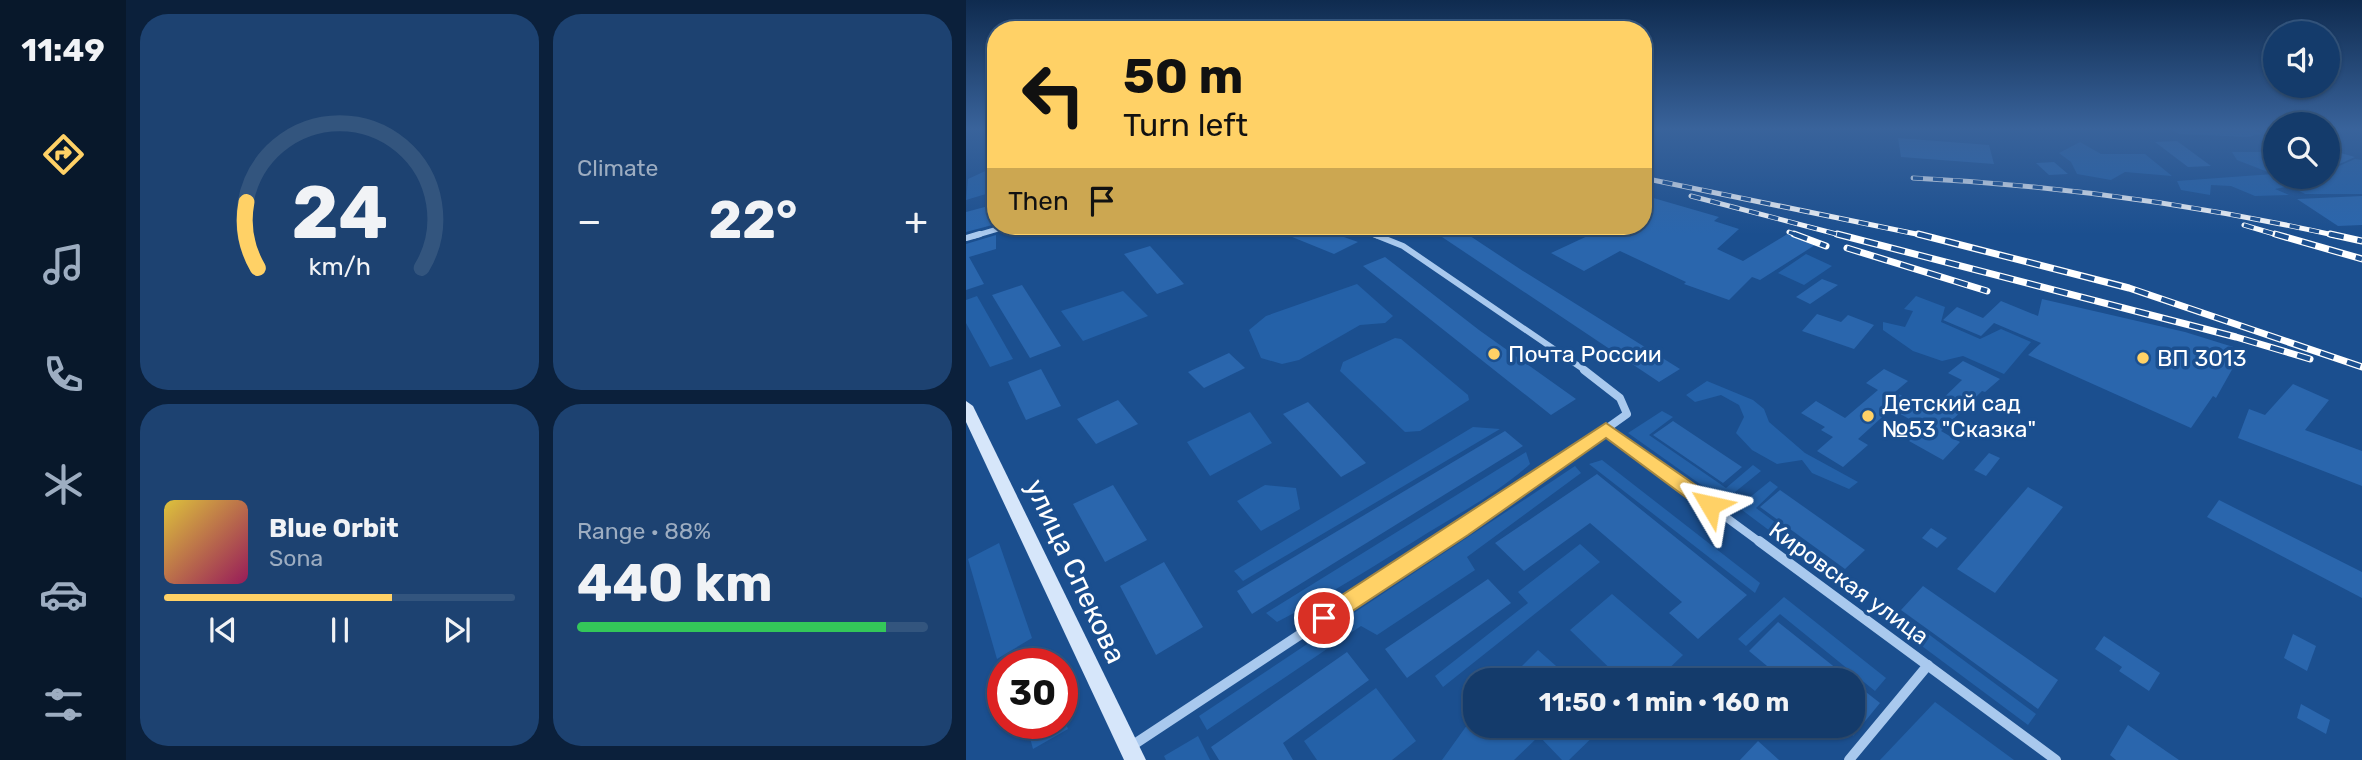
<!DOCTYPE html>
<meta charset="utf-8">
<style>
body{margin:0;font-family:Rubik,sans-serif;background:#1d4271;color:#f1f3f6;height:100vh;display:flex;flex-direction:column;font-size:26px;white-space:nowrap}
*{box-sizing:border-box;margin:0}
p{font-size:23px;color:#9dadc1}
.icon{flex:none;width:38px;height:38px;fill:none;stroke:currentColor;stroke-width:2;stroke-linecap:round;stroke-linejoin:round}
.map{position:relative;flex:1;overflow:hidden}
.panel{display:flex;flex-direction:column;gap:14px;padding:14px;background:#0b203b;width:840px}
.panel>*{flex:none}
.top-card{position:absolute;left:21px;top:21px;width:665px;height:214px;border-radius:28px;box-shadow:0 2px 5px #0004,0 0 0 2px #33557e;background:#ffd166;color:#111;overflow:hidden}
.tools{position:absolute;left:1297px;top:21px;display:grid;gap:14px}
.tools a{display:grid;place-items:center;width:77px;height:77px;border-radius:50%;background:#143b6b;box-shadow:0 2px 5px #0004,0 0 0 2px #33557e;font-size:35px}
.speed{position:absolute;left:21px;top:648px;display:flex;gap:14px;font-size:35px;font-weight:700;text-align:center}
.speed>*{display:grid;place-content:center;width:91px;height:91px;border-radius:50%;background:#143b6b;box-shadow:0 2px 5px #0004,0 0 0 2px #33557e;line-height:1}
.speed .limit{border:10px solid #d22;background:#fff;color:#111}
.pin{position:absolute;display:grid;place-items:center;width:60px;height:60px;color:#fff;margin:-30px;border:4px solid #fff;border-radius:50%;box-shadow:0 2px 7px #0007}
.me{position:absolute;width:77px;margin:-38px;rotate:306deg;stroke-linejoin:round;filter:drop-shadow(0 0 5px #0008)}
.turn{display:flex;align-items:center;gap:24px;height:147px;padding:0 21px;font-size:32px}
.turn .icon{width:91px;height:91px;stroke-width:2.5}
.turn b{display:block;font-size:49px;line-height:60px}
.then{display:flex;align-items:center;height:66px;padding:0 21px;background:#0003;gap:14px;font-size:26px}
.big{font-size:52px;font-weight:700;line-height:1.1}
.panel .tile{flex:1;display:flex;flex-direction:column;justify-content:center;gap:10px;min-width:0;padding:0 24px;border-radius:28px;background:#1d4271}
.panel .dial{align-items:center;gap:0}
.dial svg{height:182px;overflow:visible;fill:none;stroke:#33557e;stroke-width:7;stroke-linecap:round;text-anchor:middle}
.dial text{fill:#f1f3f6;stroke:none}
.song{display:flex;align-items:center;gap:21px}
.cover{width:84px;height:84px;border-radius:10px;background:linear-gradient(135deg,hsl(50 70% 55%),hsl(330 70% 35%))}
.played{height:7px;border-radius:4px;background:linear-gradient(90deg,#ffd166 65%,#33557e 65%)}
.keys{display:flex;justify-content:space-around;direction:ltr}
.heat{display:flex;justify-content:space-between;align-items:center;font-size:38px;direction:ltr}
.charge{height:10px;border-radius:5px;background:linear-gradient(90deg,#34c759 88%,#33557e 0)}
.panel .tiles{flex:1;display:grid;gap:14px;grid-template-columns:repeat(2,1fr)}
.trip{position:absolute;left:497px;top:668px;width:402px;height:70px;border-radius:28px;background:#143b6b;box-shadow:0 2px 5px #0004,0 0 0 2px #33557e;font-weight:700;line-height:70px;text-align:center}
main{display:flex;flex:1;min-height:0}
.menu{display:flex;flex-direction:column;width:126px;justify-content:space-around;align-items:center;background:#08182b;color:#9dadc1}
.menu .icon{width:49px;height:49px}
.menu .on{color:#ffd166}
.menu b{font-size:32px;color:#f1f3f6}
.map>svg:first-child{display:block}
.green{fill:#2461a8}
.building{fill:#2a66ad}
.lines{fill:none;stroke-linecap:round;stroke-linejoin:round}
.minor-far3{stroke:#a9c9ee;stroke-width:5}
.minor-far2{stroke:#a9c9ee;stroke-width:6}
.minor-far1{stroke:#a9c9ee;stroke-width:8}
.minor{stroke:#a9c9ee;stroke-width:10}
.secondary{fill:#d6e6fa;fill-rule:evenodd}
.rail-far1-casing{stroke:#fff;stroke-width:5}
.rail-casing{stroke:#fff;stroke-width:7}
.rail-far1{stroke:#1b4f8f;stroke-width:3.5;stroke-dasharray:10;stroke-linecap:butt}
.rail{stroke:#1b4f8f;stroke-width:4.5;stroke-dasharray:14;stroke-linecap:butt}
.route{fill:#ffd166;stroke:#a68842;stroke-width:2}
.poi-dot{fill:#ffd166;stroke:#1b4f8f;stroke-width:2.5}
.labels{text-anchor:middle;stroke-width:7;stroke-linejoin:round;paint-order:stroke}
.poi-label{font-size:23px;fill:#fff;stroke:#1b4f8f;text-anchor:start}
.street-label{font-size:23px;fill:#fff;stroke:#1b4f8f}
.near-street-label{font-size:28px;fill:#fff;stroke:#1b4f8f}
</style>
<main>
<nav class="menu">
<b>11:49</b>
<svg class="icon on" aria-label="directions" viewBox="0 0 24 24"><path d="M12 3l9 9-9 9-9-9zM9 14v-3h6M13 9l2 2-2 2"/></svg>
<svg class="icon" aria-label="music" viewBox="0 0 24 24"><path d="M9 18V5l10-2v13"/><circle cx="6" cy="18" r="3"/><circle cx="16" cy="16" r="3"/></svg>
<svg class="icon" aria-label="phone" viewBox="0 0 24 24"><path d="M5 4h4l2 5-3 2q2 4 5 5l2-3 5 2v4C11 20 4 13 5 4z"/></svg>
<svg class="icon" aria-label="climate" viewBox="0 0 24 24"><path d="M12 3v18M4 7l16 10M4 17L20 7"/></svg>
<svg class="icon" aria-label="car" viewBox="0 0 24 24"><path d="M5 17H2v-5l4-1 3-4h7l3 4 3 1v5h-3M9 17h6M6 11h13"/><circle cx="7" cy="17" r="2"/><circle cx="17" cy="17" r="2"/></svg>
<svg class="icon" aria-label="filters" viewBox="0 0 24 24"><path d="M4 7h16M4 17h16"/><circle cx="9" cy="7" r="2"/><circle cx="15" cy="17" r="2"/></svg>
</nav>
<section class="panel">
<div class="tiles">
<div class="tile dial"><svg viewBox="0 0 100 80">
<path d="M14 69A42 42 0 1 1 86 69"/>
<path d="M14 69A42 42 0 0 1 9 40" stroke="#ffd166"/>
<text x="50" y="56" font-size="32" font-weight="700">24</text>
<text x="50" y="72" font-size="11">km/h</text>
</svg></div>
<div class="tile"><p>Climate</p>
<div class="heat"><a>−</a><b class="big">22°</b><a>+</a></div>
</div>
<div class="tile">
<div class="song"><i class="cover"></i><div><b>Blue Orbit</b><p>Sona</p></div></div>
<div class="played"></div>
<div class="keys"><svg class="icon" aria-label="previous" viewBox="0 0 24 24"><path d="M18 5L8 12l10 7zM5 5v14"/></svg><svg class="icon" aria-label="pause" viewBox="0 0 24 24"><path d="M8 5v14M16 5v14"/></svg><svg class="icon" aria-label="next" viewBox="0 0 24 24"><path d="M6 5l10 7-10 7zM19 5v14"/></svg></div>
</div>
<div class="tile"><p>Range · 88%</p><b class="big">440 km</b><div class="charge"></div></div>
</div>
</section>
<div class="map">
<svg width="1396" height="760" viewBox="0 0 1396 760">
<rect width="100%" height="100%" fill="#1b4f8f"/>
<g class="green">
<path d="M1203 128H1286L1295 134 1282 137 1213 134Z"/>
<path d="M1114 142 1135 154H1179L1206 176 1159 172 1145 180 1111 174 1105 162 1093 153Z"/>
<path d="M1266 152H1309V177H1362V168L1366 169 1389 159 1396 160V194H1339L1324 186 1309 189 1323 195 1289 196 1265 186 1245 185 1244 195 1215 190 1211 181 1307 174 1271 160Z"/>
<path d="M30 166V191L0 200 2 179Z"/>
<path d="M840 254 866 266 838 285 812 273Z"/>
<path d="M391 284 427 316 419 323 394 325 333 360 316 364 295 358 283 330 300 316Z"/>
<path d="M157 291 182 316 117 341 95 311Z"/>
<path d="M11 296 47 359 24 367 0 323V300Z"/>
<path d="M950 296 979 307 975 322 1014 339 1035 329 1065 342 1038 374 997 356 976 361 947 351 917 330V322L939 327 947 311 938 309Z"/>
<path d="M429 338 435 339 502 395 503 400 454 431 439 432 374 371 377 362Z"/>
<path d="M741 381 787 400 798 409 803 422 839 453 892 482 883 489 846 473 836 460 811 464 786 450 770 433 778 417 773 405 755 395 729 402 720 395Z"/>
<path d="M696 411 707 417 683 435 760 488 787 465 795 471 758 501 662 433Z"/>
<path d="M284 412 306 443 244 476 221 442Z"/>
<path d="M507 427 534 429 277 581 268 571Z"/>
<path d="M560 452 564 464C534 491 498 511 463 532 413 563 363 595 311 622L300 613Z"/>
<path d="M636 460 794 583 789 593 623 464Z"/>
<path d="M609 466 615 473 501 557 509 570 411 635 395 626 241 730 233 716Z"/>
<path d="M804 481 812 487 790 508 882 576 876 585 772 507Z"/>
<path d="M299 485 330 488 334 509 295 531 271 501Z"/>
<path d="M33 543 66 638 31 659 2 559Z"/>
<path d="M614 544 634 562 477 687 469 676 562 603 552 592Z"/>
<path d="M646 594 717 655 690 681H657L604 630Z"/>
<path d="M818 597 920 678 909 691 814 614 780 646 772 639Z"/>
<path d="M938 616 1070 714 1062 725 929 626Z"/>
<path d="M572 650 607 681H541Z"/>
<path d="M410 688 450 741 426 760H351L338 741Z"/>
<path d="M969 702 1048 760H914Z"/>
<path d="M96 713 102 729 67 749 60 723H96Z"/>
<path d="M509 714V726H638L603 760H596L573 736 548 760H476Z"/>
<path d="M232 736 244 760H200L198 756Z"/>
</g>
<g class="building">
<path d="M932 138 1023 145 1028 164 935 157Z"/>
<path d="M1211 141 1245 166 1222 167 1189 142Z"/>
<path d="M1371 152 1389 157 1369 166 1362 164V156Z"/>
<path d="M1088 162 1102 174 1083 175 1070 163Z"/>
<path d="M677 195 753 217 748 221 773 229 751 249 777 261 823 233 849 245 794 280 786 277 763 300 718 284 720 282 654 251 618 271 585 253 643 226H677Z"/>
<path d="M1396 196V225L1372 226 1331 199Z"/>
<path d="M30 204V224L0 232V212Z"/>
<path d="M299 226H347L392 242 368 254Z"/>
<path d="M492 228 557 271 714 369 693 382 473 235Z"/>
<path d="M30 235V249L3 257 18 284 0 290V244Z"/>
<path d="M184 246 218 284 191 294 158 254Z"/>
<path d="M419 257 513 330 610 399 585 415 397 266Z"/>
<path d="M856 279 872 285 844 304 830 297Z"/>
<path d="M56 285 95 346 64 358 26 295Z"/>
<path d="M1076 299 1219 332 1277 350 1250 398 1247 396 1225 428 1062 355 1075 343 1028 323 1015 336 977 320 991 307 1017 318 1035 301 1072 316Z"/>
<path d="M851 314 875 322 882 315 908 325 888 349 836 331Z"/>
<path d="M263 353 279 368 238 388 222 372Z"/>
<path d="M997 361 1034 379 1019 392 1016 391 975 431 994 442 977 460 943 441 958 427 925 409 892 439 902 445 877 467 851 451 867 437 855 430 859 427 835 413 850 401 879 418 912 390 900 383 918 369 942 381 929 392 964 411 996 380 982 373Z"/>
<path d="M75 369 95 406 60 420 42 382Z"/>
<path d="M1327 384 1363 400 1339 430 1396 451V486L1272 438 1283 409 1299 415Z"/>
<path d="M152 400 172 424 130 444 111 419Z"/>
<path d="M342 402 400 463 375 477 317 414Z"/>
<path d="M707 421 776 467 757 483 687 435Z"/>
<path d="M539 431 557 446 286 614 271 591Z"/>
<path d="M1023 453 1034 458 1020 476 1008 470Z"/>
<path d="M631 474 781 595 732 639 703 613 716 602 624 523 558 571 529 543Z"/>
<path d="M147 485 181 540 139 562 107 504Z"/>
<path d="M1062 487 1097 507 1029 593 991 569Z"/>
<path d="M814 490 899 550 879 569 794 507Z"/>
<path d="M1253 500 1396 572V598L1241 517Z"/>
<path d="M965 528 981 538 971 548 956 538Z"/>
<path d="M198 562 237 627 190 655 154 586Z"/>
<path d="M522 579 545 603 441 678 419 649Z"/>
<path d="M957 586 1092 680 1072 709 935 610Z"/>
<path d="M812 622 886 681H819L783 651Z"/>
<path d="M1327 634 1350 646 1341 671 1318 658Z"/>
<path d="M1138 636 1194 673 1183 691 1153 671 1156 667 1129 649Z"/>
<path d="M381 652 403 680 317 743 327 760H253L245 747Z"/>
<path d="M887 682 914 703 887 736Z"/>
<path d="M1335 704 1364 720 1360 734 1331 718Z"/>
<path d="M1162 725 1213 760H1150L1144 755Z"/>
<path d="M792 741 813 760H774Z"/>
</g>
<g class="lines">
<g class="minor-far3">
<path d="M387 226 411 236"/>
<path d="M8 236 42 226"/>
</g>
<g class="minor-far2">
<path d="M407 234 437 246 620 371"/>
<path d="M0 238 14 234"/>
</g>
<g class="minor-far1">
<path d="M618 370 654 398 661 414 640 429 795 543"/>
<path d="M474 543 640 429"/>
</g>
<g class="minor">
<path d="M793 541 1090 760"/>
<path d="M164 747 476 541"/>
<path d="M883 760 962 665"/>
</g>
<path class="secondary" d="M0 401 7 406 180 760H158L0 422Z"/>
<defs>
<g id="rail-far1">
<path d="M677 178 960 236"/>
<path d="M947 178C1090 185 1232 205 1372 236"/>
<path d="M725 196 878 236"/>
<path d="M1278 225 1315 236"/>
<path d="M823 232 833 236"/>
</g>
<g id="rail">
<path d="M828 234 860 246"/>
<path d="M871 234 1270 337 1344 359"/>
<path d="M952 234 1163 288 1396 367"/>
<path d="M1309 234 1396 259"/>
<path d="M1364 234 1396 241"/>
<path d="M881 248 1021 291"/>
</g>
</defs>
<use href="#rail-far1" class="rail-far1-casing"/>
<use href="#rail" class="rail-casing"/>
<use href="#rail-far1" class="rail-far1"/>
<use href="#rail" class="rail"/>
</g>
<linearGradient id="sky" x2="0" y2="1"><stop stop-color="#0f2b4f"/><stop offset="0.55" stop-color="#39639b"/><stop offset="1" stop-color="#39639b" stop-opacity="0"/></linearGradient>
<rect width="1396" height="234" fill="url(#sky)"/>
<path class="route" d="M640 423 751 500 753 505 751 510 744 512 737 510 640 438 502 535 365 625 358 628 350 625 347 618 350 612Z"/>
<g class="poi-dot">
<circle cx="528" cy="354" r="7"/>
<circle cx="1177" cy="358" r="7"/>
<circle cx="902" cy="416" r="7"/>
</g>
<g class="labels">
<g class="poi-label">
<text x="542" y="362">Почта России</text>
<text x="1191" y="366">ВП 3013</text>
<text x="916" y="411">Детский сад<tspan x="916" dy="26">№53 "Сказка"</tspan></text>
</g>
<g class="street-label">
<text transform="translate(883 583) rotate(36)" y="8">Кировская улица</text>
</g>
<g class="near-street-label">
<text transform="translate(110 571) rotate(65)" y="10">улица Спекова</text>
</g>
</g>
</svg>
<div class="tools">
<a><svg class="icon" aria-label="sound" viewBox="0 0 24 24"><path d="M4 9h4l5-4v14l-5-4H4zM17 9q2 3 0 6"/></svg></a>
<a><svg class="icon" aria-label="search" viewBox="0 0 24 24"><circle cx="10" cy="10" r="6"/><path d="M15 15l6 6"/></svg></a>
</div>
<div class="speed"><div class="limit">30</div></div>
<div class="pin" style="left:358px;top:618px;background:#d93025"><svg class="icon" aria-label="arrive" viewBox="0 0 24 24"><path d="M6 21V4h12l-3 4 3 4H6"/></svg></div>
<svg class="me" style="left:744px;top:505px" viewBox="-20 -20 40 40"><path d="M0-17L14 15 0 8-14 15z" fill="#ffd166" stroke="#fff" stroke-width="4"/></svg>
<div class="trip">11:50 · 1 min · 160 m</div>
<div class="top-card">
<div class="turn"><svg class="icon" aria-label="left" viewBox="0 0 24 24"><path d="M17 20v-9H6M10 6l-5 5 5 5"/></svg><div><b>50 m</b>Turn left</div></div>
<div class="then">Then<svg class="icon" aria-label="arrive" viewBox="0 0 24 24"><path d="M6 21V4h12l-3 4 3 4H6"/></svg></div>
</div>
</div>
</main>
